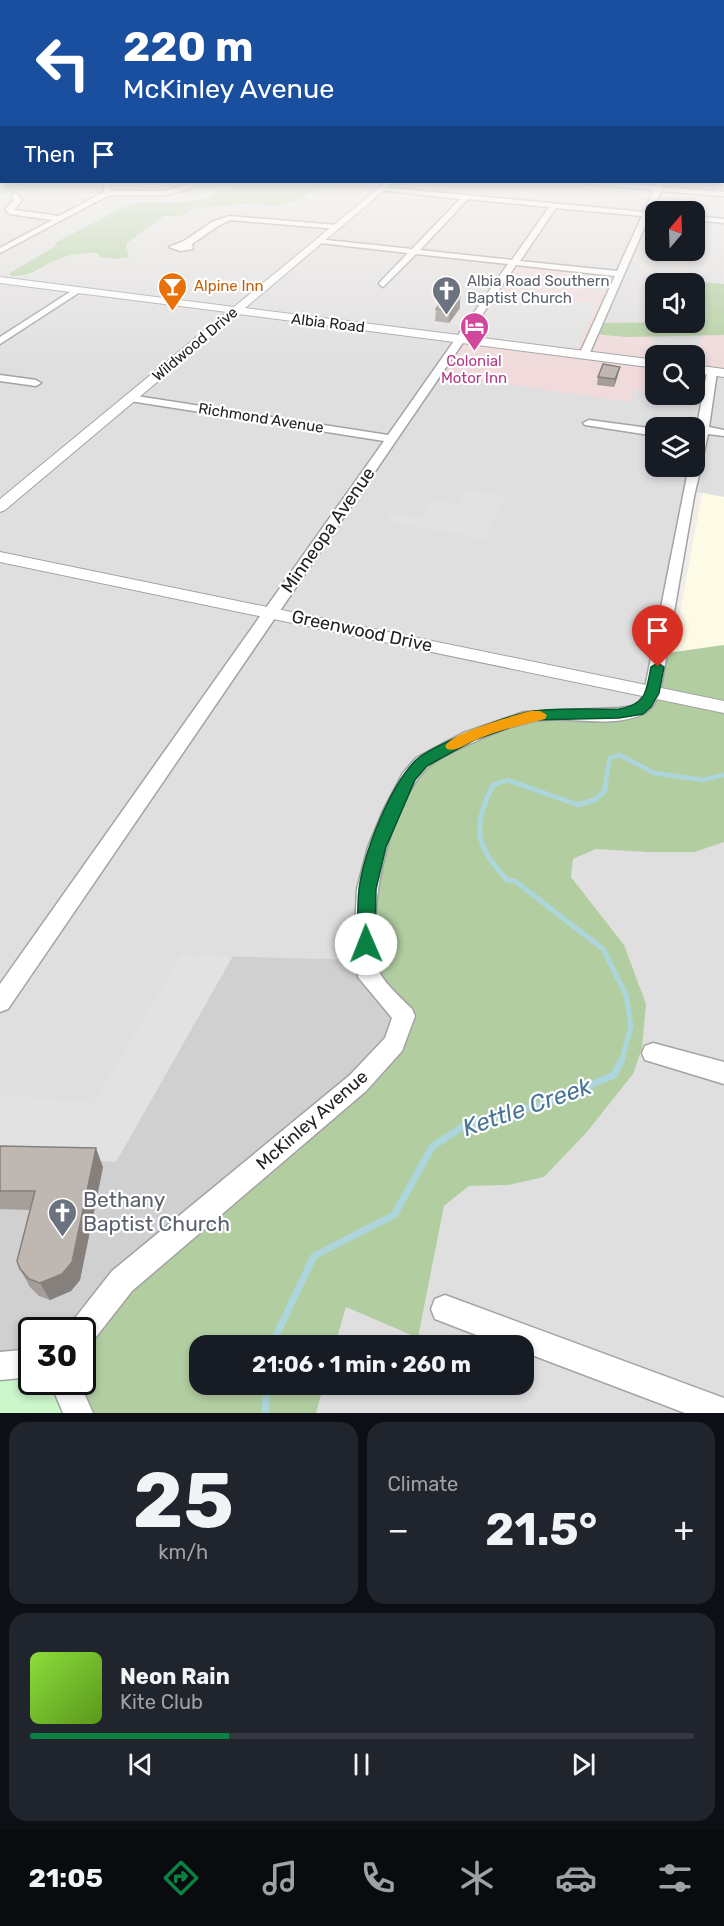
<!DOCTYPE html>
<meta charset="utf-8">
<style>
body{margin:0;font-family:Rubik,sans-serif;background:#20242c;color:#f1f3f6;height:100vh;display:flex;flex-direction:column;font-size:22px;white-space:nowrap}
*{box-sizing:border-box;margin:0}
p{font-size:20px;color:#9ea1a6}
.icon{flex:none;width:33px;height:33px;fill:none;stroke:currentColor;stroke-width:2;stroke-linecap:round;stroke-linejoin:round}
.map{position:relative;height:1413px;overflow:hidden}
.drawer{display:flex;flex-direction:column;gap:9px;padding:9px;background:#0d0f14;flex:1}
.drawer>*{flex:none}
.hud{position:absolute;left:0px;top:0px;width:724px;height:183px;box-shadow:0 3px 9px #0003;background:#1a4fa0;color:#fff;overflow:hidden}
.needle{width:39px;rotate:19deg}
.tools{position:absolute;left:645px;top:201px;display:grid;gap:12px}
.tools a{display:grid;place-items:center;width:60px;height:60px;border-radius:12px;background:#171b24;box-shadow:0 3px 9px #0003;font-size:30px}
.speed{position:absolute;left:18px;top:1317px;display:flex;gap:12px;font-size:30px;font-weight:700;text-align:center}
.speed>*{display:grid;place-content:center;width:78px;height:78px;border-radius:50%;background:#171b24;box-shadow:0 3px 9px #0003;line-height:1}
.speed .limit{border:3px solid #111;border-radius:9px;background:#fff;color:#111}
.pin{position:absolute;display:grid;place-items:center;width:51px;height:51px;color:#fff;margin:-62px -26px;border-radius:50% 50% 50% 0;rotate:-45deg;box-shadow:0 0 6px #0007}
.pin .icon{rotate:45deg}
.me{position:absolute;width:66px;margin:-33px;rotate:359deg;stroke-linejoin:round;filter:drop-shadow(0 0 4px #0008)}
.turn{display:flex;align-items:center;gap:21px;height:126px;padding:0 24px;font-size:27px}
.turn .icon{width:78px;height:78px;stroke-width:2.5}
.turn b{display:block;font-size:42px;line-height:51px}
.then{display:flex;align-items:center;height:57px;padding:0 24px;background:#0003;gap:12px;font-size:22px}
.big{font-size:45px;font-weight:700;line-height:1.1}
.drawer .card{flex:1;display:flex;flex-direction:column;justify-content:center;gap:9px;min-width:0;padding:0 21px;border-radius:18px;background:#20242c}
.drawer .dial{align-items:center;gap:0}
.dial b{font-size:78px;line-height:1}
.song{display:flex;align-items:center;gap:18px}
.cover{width:72px;height:72px;border-radius:9px;background:linear-gradient(135deg,hsl(90 70% 55%),hsl(90 70% 35%))}
.played{height:6px;border-radius:3px;background:linear-gradient(90deg,#0b8043 30%,#363941 30%)}
.keys{display:flex;justify-content:space-around;direction:ltr}
.heat{display:flex;justify-content:space-between;align-items:center;font-size:33px;direction:ltr}
.drawer .tiles{flex:1;display:grid;gap:9px;grid-template-columns:1fr 1fr}
.card:last-child{grid-column:span 2}
.trip{position:absolute;left:189px;top:1335px;width:345px;height:60px;border-radius:18px;background:#171b24;box-shadow:0 3px 9px #0003;font-weight:700;line-height:60px;text-align:center}
.menu{display:flex;height:96px;justify-content:space-around;align-items:center;background:#090b0e;color:#9ea1a6}
.menu .icon{width:42px;height:42px}
.menu .active{color:#0b8043}
.menu b{font-size:27px;color:#f1f3f6}
.map>svg:first-child{display:block}
.residential{fill:#e0dfdf;fill-rule:evenodd}
.commercial{fill:#f0dadb}
.education{fill:#fdfbe6}
.religious{fill:#d0d0d0}
.forest{fill:#b2cea1}
.park{fill:#cbf7cb}
.parking{fill:#e2e2e2}
.lines{fill:none;stroke-linecap:round;stroke-linejoin:round}
.stream-far2{stroke:#add5dc;stroke-width:4.5}
.stream-far1{stroke:#add5dc;stroke-width:5}
.stream{stroke:#add5dc;stroke-width:7}
.minor-casing{stroke:#a3a3a3;stroke-width:3}
.tertiary-casing{stroke:#a3a3a3;stroke-width:2}
.minor{fill:#fff;fill-rule:evenodd}
.tertiary{fill:#fff;fill-rule:evenodd}
.wall{fill:#a49d99}
.shaded-wall{fill:#86807d}
.building{fill:#bfb7b2;stroke:#86807d;stroke-width:1.5}
.route{fill:#0b8043;stroke:#07532c;stroke-width:1.5}
.slow{fill:#f59e0b}
.labels{text-anchor:middle;stroke-width:4.5;stroke-linejoin:round;paint-order:stroke}
.far-worship-label{font-size:15px;fill:#5b616d;stroke:#fff;text-anchor:start}
.far-food-label{font-size:15px;fill:#c56008;stroke:#fff;text-anchor:start}
.far-street-label{font-size:15px;fill:#222;stroke:#fff}
.far-hotel-label{font-size:15px;fill:#b23c85;stroke:#fff}
.street-label{font-size:18px;fill:#222;stroke:#fff}
.near-worship-label{font-size:21px;fill:#5b616d;stroke:#fff;text-anchor:start}
.near-water-label{font-size:24px;font-style:italic;fill:#497696;stroke:#fff}
</style>
<div class="map">
<svg width="724" height="1413" viewBox="0 0 724 1413">
<rect width="100%" height="100%" fill="#f1eee9"/>
<g class="residential">
<path d="M723 170 724 319 705 323 695 368 694 356H656V394H694L695 369 724 373V497L690 491 652 693 368 960 181 955 93 1103 0 1094V194L63 185 70 182H253L234 189 218 191 205 199 172 203 138 202 103 217 56 243 58 245 44 253 28 276 60 258 85 253 129 257 126 244 164 216H181L191 209 244 204 280 205 305 197 327 182H723ZM656 212H694V250H656ZM576 270 568 287 593 334 626 337 653 336 634 390 436 374ZM656 284H694V322H656ZM656 428H694V466H656Z"/>
<path d="M724 842V1413H316L324 1385 524 1384V1346L335 1345 346 1307 418 1338 444 1206 469 1186 509 1185 544 1177 587 1132 633 1074 587 900 571 876 573 859 596 848 647 852H695Z"/>
</g>
<g class="commercial">
<path d="M514 263 576 269 568 287 611 292 597 322 626 337 653 335 645 363 654 364 646 391 634 390 629 402 436 374Z"/>
<path d="M702 334 724 335V373L695 369Z"/>
</g>
<path class="education" d="M702 493 724 497V645L673 652Z"/>
<path class="religious" d="M181 955 368 960 404 1016 394 1044 82 1330H32L31 1363 0 1366V1094L93 1103Z"/>
<g class="forest">
<path d="M0 170 2 182H70L63 185 0 194Z"/>
<path d="M253 182H327L305 197 280 206 244 204 191 209 181 216H164L126 244 129 257 114 259 100 257 97 253C85 253 70 254 59 259 38 267 36 276 10 276V273L57 245 55 243 119 209 138 202 172 203 205 199 218 191 234 189Z"/>
<path d="M690 281 724 284V335L626 337 593 334 598 323 694 322 695 317 704 315 703 310 695 307V299L703 298 695 293 694 284 689 283Z"/>
<path d="M724 645V842L695 852H647L596 849 573 859 571 877 624 945 646 1004 642 1048 633 1074 587 1132 544 1177 509 1185 469 1186 444 1206 418 1338 346 1307 335 1345 200 1346V1384L324 1385 316 1413H0L32 1382H82L83 1332 358 1083 404 1016 369 977 378 847 422 762 530 716 638 710 660 654Z"/>
</g>
<path class="park" d="M32 1363V1382H64L78 1413H0V1366Z"/>
<g class="parking">
<path d="M502 292 597 303 576 349 472 336Z"/>
<path d="M457 299H488L468 326 448 324Z"/>
<path d="M467 490 505 496 485 539 385 521 390 513 421 518 432 500 458 505Z"/>
<path d="M181 955 233 956 116 1162 0 1154V1094L93 1103Z"/>
</g>
<g class="lines">
<g class="stream-far2">
<path d="M494 785 508 780 521 785"/>
<path d="M605 785 610 758 620 755 654 773 703 780 724 775"/>
</g>
<g class="stream-far1">
<path d="M499 783 493 785C472 828 475 845 507 880L515 881 603 949 626 995 631 1026 622 1060"/>
<path d="M516 783 578 805 594 800 604 792 606 783"/>
</g>
<g class="stream">
<path d="M271 1346 314 1256 394 1215 432 1147 465 1125 551 1102 614 1075 622 1059"/>
<path d="M265 1413 267 1384"/>
</g>
<defs>
<g id="minor">
<rect x="723" y="171" width="1" height="5"/>
<path d="M104 182H110L111 191C129 190 146 192 163 191 176 189 188 181 199 182L189 189 165 195H109L0 253V248L52 220 9 214 5 209 14 200 12 194H18L22 200 14 210 59 216 104 192Z"/>
<path d="M573 182 656 186 658 182H664L662 187 724 192V196L661 191 651 212 656 213V217H649L588 357 579 355 615 276 516 265 8 1009 0 1012V984L384 441 130 401 125 398 130 395 388 435 508 264 416 254 383 287 379 284 380 282 408 253 320 243 316 241 317 239 412 249 460 199 379 190 381 187 644 212 654 190ZM468 199 549 207 512 260 420 250ZM556 208 642 216 617 271 520 261Z"/>
<path d="M229 216 337 225 341 227 337 229 230 220 218 226 192 244 193 249 180 251 169 247 184 241 212 222Z"/>
<path d="M694 216 724 219V223L694 220Z"/>
<path d="M76 288 83 290 0 344V337Z"/>
<path d="M712 369 717 372 709 427 724 430V436L708 434 694 497 660 693C656 701 652 710 643 714 609 730 566 714 530 722 512 726 491 734 474 742 460 748 438 757 427 768 387 808 365 918 379 971 382 981 404 1001 412 1009L415 1016 402 1051 366 1091 132 1291 92 1342 82 1346V1330H69L72 1322 112 1271 350 1075 385 1038 392 1018 358 977 355 928 357 889 368 847 383 811 403 773 416 758 463 733 524 712 619 708 633 706 640 701 644 693 689 466H694V442L707 372Z"/>
<path d="M0 375 36 380 41 383 36 386 0 381Z"/>
<path d="M589 420 656 429V436L585 425 583 423Z"/>
<path d="M653 1043 724 1062V1084L645 1060 642 1053 645 1046Z"/>
<path d="M445 1295 724 1398V1413H685L524 1352V1346H505L435 1319 431 1309 435 1299Z"/>
<path d="M32 1349V1377L0 1380V1352Z"/>
<path d="M50 1382H79L93 1413H63Z"/>
</g>
<g id="tertiary">
<path d="M386 182H394L245 308 656 360V368L238 314 5 510 0 512V499L227 312 0 283V277L234 307Z"/>
<path d="M694 365 724 369V377L694 373Z"/>
<path d="M0 552 724 701V713L0 562Z"/>
</g>
</defs>
<use href="#minor" class="minor-casing"/>
<use href="#tertiary" class="tertiary-casing"/>
<use href="#minor" class="minor"/>
<use href="#tertiary" class="tertiary"/>
</g>
<g class="wall">
<path d="M460 297V308L449 323 435 321 436 309Z"/>
<path d="M618 375 614 387 597 385 598 377Z"/>
<path d="M0 1146 103 1167 80 1280 71 1291 50 1300 39 1296 30 1287 20 1269 30 1210 0 1209Z"/>
</g>
<g class="shaded-wall">
<path d="M460 297V308L449 323 450 311Z"/>
<path d="M620 367 618 375 614 387 615 379Z"/>
<path d="M96 1148 103 1167 80 1280 71 1291 50 1300 40 1283Z"/>
</g>
<g class="building">
<path d="M447 295 460 297 450 311 436 309Z"/>
<path d="M603 364 620 367 615 379 598 377Z"/>
<path d="M0 1146 96 1148 72 1262 62 1274 40 1283 29 1279 20 1269 17 1261 35 1191H0Z"/>
</g>
<linearGradient id="sky" x2="0" y2="1"><stop stop-color="#90c1e3"/><stop offset="0.46" stop-color="#f9f7f5"/><stop offset="1" stop-color="#f9f7f5" stop-opacity="0"/></linearGradient>
<rect width="724" height="367" fill="url(#sky)"/>
<path class="route" d="M658 663 664 667 659 693 651 707 643 714 619 718 531 720 474 740 427 766 415 780 386 847 376 889 375 944 373 949 366 951 360 949 358 944C358 926 357 907 359 889 364 852 389 788 415 761 431 745 504 717 528 712 553 707 592 710 619 709 647 704 646 692 651 667Z"/>
<path class="slow" d="M530 711H540L547 715 545 719C521 725 496 731 473 741 464 745 456 752 447 749L445 746C455 731 511 717 530 711Z"/>
<defs>
<symbol id="bar-pin" viewBox="-11 -11 22 30"><path d="M0 17L-7.5 6A9.5 9.5 0 1 1 7.5 6Z" fill="#e8710a" stroke="#fff"/><path d="M-6-5H6L.8 .8V4.5H3.5V6h-7V4.5H-.8V.8Z" fill="#fff"/></symbol>
<symbol id="church-pin" viewBox="-11 -11 22 30"><path d="M0 17L-7.5 6A9.5 9.5 0 1 1 7.5 6Z" fill="#6b7280" stroke="#fff"/><path d="M-1.2-6h2.4v3.5h3.3v2.4h-3.3V6h-2.4V-.1h-3.3v-2.4h3.3Z" fill="#fff"/></symbol>
<symbol id="hotel-pin" viewBox="-11 -11 22 30"><path d="M0 17L-7.5 6A9.5 9.5 0 1 1 7.5 6Z" fill="#d1479c" stroke="#fff"/><path d="M-6-4.5h1.5V1H6V5H4.5V3h-9V5H-6ZM-4 0a1.8 1.8 0 1 1 3.6 0ZM.5 0V-2.5h3Q6-2.5 6 0Z" fill="#fff"/></symbol>
</defs>
<g fill-rule="evenodd">
<use href="#bar-pin" x="156" y="270" width="33" height="45"/>
<use href="#church-pin" x="430" y="274" width="33" height="45"/>
<use href="#hotel-pin" x="458" y="310" width="33" height="45"/>
<use href="#church-pin" x="46" y="1196" width="33" height="45"/>
</g>
<g class="labels">
<g class="far-worship-label">
<text x="467" y="286">Albia Road Southern<tspan x="467" dy="17">Baptist Church</tspan></text>
</g>
<g class="far-food-label">
<text x="194" y="291">Alpine Inn</text>
</g>
<g class="far-street-label">
<text transform="translate(328 323) rotate(7)" y="5">Albia Road</text>
<text transform="translate(195 344) rotate(-40)" y="5">Wildwood Drive</text>
<text transform="translate(261 418) rotate(9)" y="5">Richmond Avenue</text>
</g>
<g class="far-hotel-label">
<text x="474" y="366">Colonial<tspan x="474" dy="17">Motor Inn</tspan></text>
</g>
<g class="street-label">
<text transform="translate(328 530) rotate(-55)" y="6">Minneopa Avenue</text>
<text transform="translate(362 631) rotate(12)" y="6">Greenwood Drive</text>
<text transform="translate(312 1120) rotate(-41)" y="6">McKinley Avenue</text>
</g>
<g class="near-worship-label">
<text x="83" y="1207">Bethany<tspan x="83" dy="24">Baptist Church</tspan></text>
</g>
<g class="near-water-label">
<text transform="translate(527 1107) rotate(-19)" y="8">Kettle Creek</text>
</g>
</g>
</svg>
<div class="tools">
<a><svg class="needle" viewBox="-14 -14 28 28"><path d="M0-13l5 13h-10z" fill="#e53935"/><path d="M0 13l5-13h-10z" fill="#9ea1a6"/></svg></a>
<a><svg class="icon" aria-label="sound" viewBox="0 0 24 24"><path d="M4 9h4l5-4v14l-5-4H4zM17 9q2 3 0 6"/></svg></a>
<a><svg class="icon" aria-label="search" viewBox="0 0 24 24"><circle cx="10" cy="10" r="6"/><path d="M15 15l6 6"/></svg></a>
<a><svg class="icon" aria-label="layers" viewBox="0 0 24 24"><path d="M12 4l9 5-9 5-9-5zM3 14l9 5 9-5"/></svg></a>
</div>
<div class="speed"><div class="limit">30</div></div>
<div class="pin" style="left:658px;top:667px;background:#d93025"><svg class="icon" aria-label="arrive" viewBox="0 0 24 24"><path d="M6 21V4h12l-3 4 3 4H6"/></svg></div>
<svg class="me" style="left:366px;top:944px" viewBox="-20 -20 40 40"><circle r="19" fill="#fff"/><path d="M0-13L10 11 0 6-10 11z" fill="#0b8043"/></svg>
<div class="trip">21:06 · 1 min · 260 m</div>
<div class="hud">
<div class="turn"><svg class="icon" aria-label="left" viewBox="0 0 24 24"><path d="M17 20v-9H6M10 6l-5 5 5 5"/></svg><div><b>220 m</b>McKinley Avenue</div></div>
<div class="then">Then<svg class="icon" aria-label="arrive" viewBox="0 0 24 24"><path d="M6 21V4h12l-3 4 3 4H6"/></svg></div>
</div>
</div>
<section class="drawer">
<div class="tiles">
<div class="card dial"><b>25</b><p>km/h</p></div>
<div class="card"><p>Climate</p>
<div class="heat"><a>−</a><b class="big">21.5°</b><a>+</a></div>
</div>
<div class="card">
<div class="song"><i class="cover"></i><div><b>Neon Rain</b><p>Kite Club</p></div></div>
<div class="played"></div>
<div class="keys"><svg class="icon" aria-label="previous" viewBox="0 0 24 24"><path d="M18 5L8 12l10 7zM5 5v14"/></svg><svg class="icon" aria-label="pause" viewBox="0 0 24 24"><path d="M8 5v14M16 5v14"/></svg><svg class="icon" aria-label="next" viewBox="0 0 24 24"><path d="M6 5l10 7-10 7zM19 5v14"/></svg></div>
</div>
</div>
</section>
<nav class="menu">
<b>21:05</b>
<svg class="icon active" aria-label="directions" viewBox="0 0 24 24"><path d="M12 3l9 9-9 9-9-9zM9 14v-3h6M13 9l2 2-2 2"/></svg>
<svg class="icon" aria-label="music" viewBox="0 0 24 24"><path d="M9 18V5l10-2v13"/><circle cx="6" cy="18" r="3"/><circle cx="16" cy="16" r="3"/></svg>
<svg class="icon" aria-label="phone" viewBox="0 0 24 24"><path d="M5 4h4l2 5-3 2q2 4 5 5l2-3 5 2v4C11 20 4 13 5 4z"/></svg>
<svg class="icon" aria-label="climate" viewBox="0 0 24 24"><path d="M12 3v18M4 7l16 10M4 17L20 7"/></svg>
<svg class="icon" aria-label="car" viewBox="0 0 24 24"><path d="M5 17H2v-5l4-1 3-4h7l3 4 3 1v5h-3M9 17h6M6 11h13"/><circle cx="7" cy="17" r="2"/><circle cx="17" cy="17" r="2"/></svg>
<svg class="icon" aria-label="filters" viewBox="0 0 24 24"><path d="M4 7h16M4 17h16"/><circle cx="9" cy="7" r="2"/><circle cx="15" cy="17" r="2"/></svg>
</nav>
